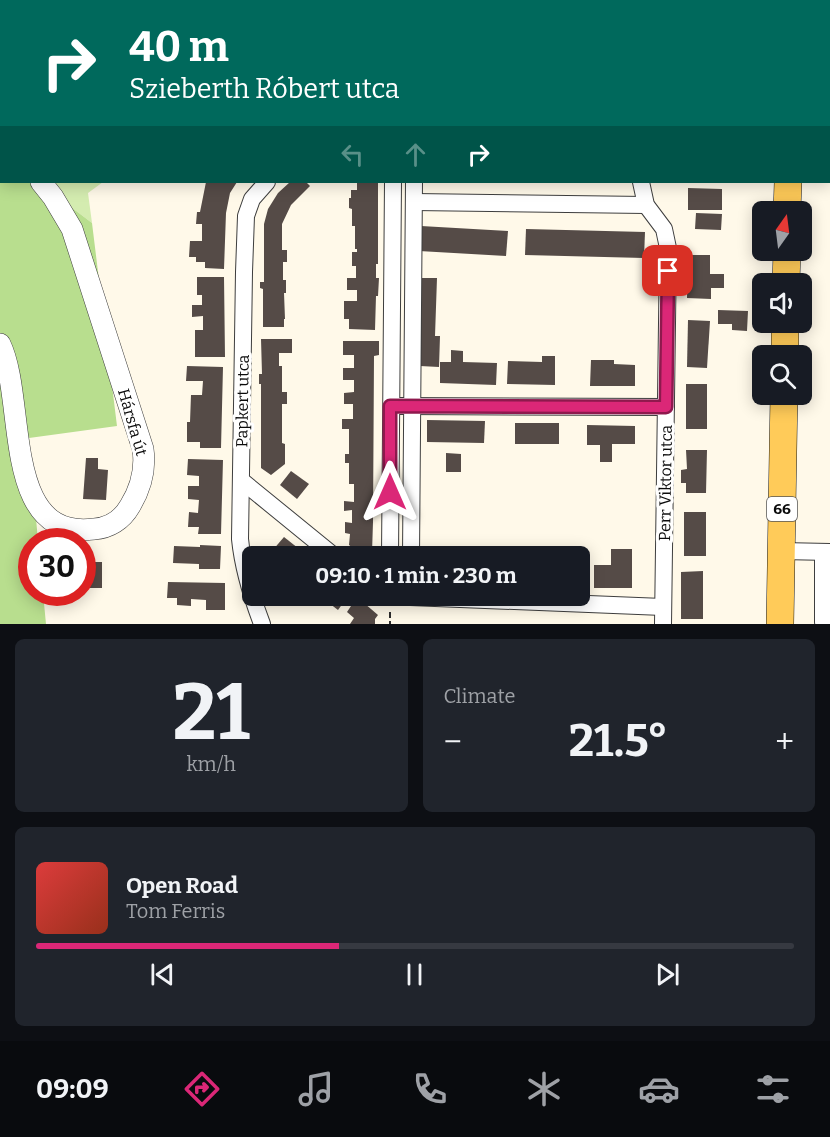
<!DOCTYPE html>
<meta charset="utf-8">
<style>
body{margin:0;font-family:Bitter,serif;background:#20242c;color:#f1f3f6;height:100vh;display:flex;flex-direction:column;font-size:22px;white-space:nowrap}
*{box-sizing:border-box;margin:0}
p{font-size:20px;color:#9ea1a6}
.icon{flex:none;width:33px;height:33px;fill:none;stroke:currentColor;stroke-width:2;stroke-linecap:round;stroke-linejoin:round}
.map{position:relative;height:624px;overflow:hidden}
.details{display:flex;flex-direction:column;gap:15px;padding:15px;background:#0d0f14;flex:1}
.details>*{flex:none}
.guide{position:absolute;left:0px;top:0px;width:831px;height:183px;box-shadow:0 3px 15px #0003;background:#00695c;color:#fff;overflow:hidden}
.needle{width:39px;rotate:14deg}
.fabs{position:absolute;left:752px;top:201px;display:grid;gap:12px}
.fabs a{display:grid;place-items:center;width:60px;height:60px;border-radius:9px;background:#171b24;box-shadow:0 3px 15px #0003;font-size:30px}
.speed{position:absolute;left:18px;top:528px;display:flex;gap:12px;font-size:30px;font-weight:700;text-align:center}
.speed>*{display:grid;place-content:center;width:78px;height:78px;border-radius:50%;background:#171b24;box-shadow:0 3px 15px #0003;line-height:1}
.speed .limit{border:9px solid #d22;background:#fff;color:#111}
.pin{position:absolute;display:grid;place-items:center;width:51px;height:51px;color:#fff;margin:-26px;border-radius:12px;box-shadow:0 3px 9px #0006}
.me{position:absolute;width:66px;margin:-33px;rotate:0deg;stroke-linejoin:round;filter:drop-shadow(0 0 4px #0008)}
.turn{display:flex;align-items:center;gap:21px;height:126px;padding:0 30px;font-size:27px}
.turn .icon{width:78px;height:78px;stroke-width:2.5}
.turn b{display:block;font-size:42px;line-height:51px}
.lanes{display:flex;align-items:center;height:57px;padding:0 30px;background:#0003;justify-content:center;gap:30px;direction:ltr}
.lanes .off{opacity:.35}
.big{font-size:45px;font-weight:700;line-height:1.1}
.details .widget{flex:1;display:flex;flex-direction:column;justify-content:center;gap:9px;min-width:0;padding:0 21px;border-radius:9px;background:#20242c}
.details .dial{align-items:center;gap:0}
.dial b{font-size:78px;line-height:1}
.song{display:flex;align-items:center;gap:18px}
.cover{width:72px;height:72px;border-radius:9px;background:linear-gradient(135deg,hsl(0 70% 55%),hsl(10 70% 35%))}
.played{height:6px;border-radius:3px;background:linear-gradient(90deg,#db2777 40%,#363941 40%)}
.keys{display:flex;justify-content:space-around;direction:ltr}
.heat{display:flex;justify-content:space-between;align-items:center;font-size:33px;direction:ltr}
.details .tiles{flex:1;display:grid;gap:15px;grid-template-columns:1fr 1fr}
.widget:last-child{grid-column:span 2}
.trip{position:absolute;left:242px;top:546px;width:348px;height:60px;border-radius:9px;background:#171b24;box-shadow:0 3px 15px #0003;font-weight:700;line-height:60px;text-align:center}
.tab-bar{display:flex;height:96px;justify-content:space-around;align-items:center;background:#090b0e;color:#9ea1a6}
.tab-bar .icon{width:42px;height:42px}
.tab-bar .current{color:#db2777}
.tab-bar b{font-size:27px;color:#f1f3f6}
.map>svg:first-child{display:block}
.green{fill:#d4ecb0}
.forest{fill:#b8de8e}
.building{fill:#554b47}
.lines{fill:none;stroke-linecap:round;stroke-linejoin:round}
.minor-casing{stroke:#3e3e3e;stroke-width:18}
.tertiary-casing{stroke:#3e3e3e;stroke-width:22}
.primary-casing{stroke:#1c1c1c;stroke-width:28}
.path{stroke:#2d2d2d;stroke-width:2;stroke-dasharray:6 3;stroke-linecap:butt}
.minor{stroke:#fff;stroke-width:16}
.tertiary{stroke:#fff;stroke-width:21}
.primary{stroke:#ffcb59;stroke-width:27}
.route-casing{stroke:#8e194d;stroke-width:15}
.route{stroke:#db2777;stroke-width:10}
.labels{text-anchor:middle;stroke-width:6;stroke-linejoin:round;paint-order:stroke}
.shield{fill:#fff;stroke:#545454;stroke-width:1.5}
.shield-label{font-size:15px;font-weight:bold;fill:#0b0b0b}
.street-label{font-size:16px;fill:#0b0b0b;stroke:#fff}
</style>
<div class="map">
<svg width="830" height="624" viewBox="0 0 830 624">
<rect width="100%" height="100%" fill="#fff9e9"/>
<path class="green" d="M38 182H103L88 193 92 223Z"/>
<path class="forest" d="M0 153 2 182H38L92 223 117 426 29 438 38 541 32 542V592L43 593 46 624H0Z"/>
<g class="building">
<path d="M206 182H237L230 193 226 213 224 269 205 268V262H196V257H189L190 241H202V224H196L197 212H200Z"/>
<path d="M290 182H306L310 186 291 205 282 224V250H287V262H283V280H286V293H284L285 319H284V327H263V289L260 288V282H264V224L268 209 278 193Z"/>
<path d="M357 182H378V264H376V278H379L378 296H376L375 330 349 329V319H344V301H357V290H347V278H356V266H352V252H357V249H355V226H352V209L349 208V198H351V190H357Z"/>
<path d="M688 188 722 189V210H688Z"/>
<path d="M696 213 722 214 721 230 695 229Z"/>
<path d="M421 226 508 231 506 256 419 251Z"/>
<path d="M526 229 645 232 644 258 525 255Z"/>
<path d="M688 255H710V274H724V288H711V299L687 298Z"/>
<path d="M197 277H224L225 357H195V330H203V316L192 317V305H202V295H197Z"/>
<path d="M422 278H437L435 336H440L439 367 420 366Z"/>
<path d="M718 310 748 311 747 331 732 330V324H718Z"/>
<path d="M688 320 710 321 707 368 687 367Z"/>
<path d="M261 339H292V353H279V366H282V392H287V404H282V443L285 444V464L271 475 261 468V384H259V374H262Z"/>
<path d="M343 341H379V355L374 356 373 522 372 553 358 552 349 545 350 534 345 533V522L352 523V510L344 511V501L354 502V484H349V463H345V454H349V429H342V419H353V404H344V393L354 392V380H343V368H354V355H343Z"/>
<path d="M451 350 463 351V362L497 363 496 385 440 383V362H451Z"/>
<path d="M542 356H555V385L507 384 508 361 542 362Z"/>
<path d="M591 360H614V364L635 365V386H590Z"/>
<path d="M187 366 223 367 221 448H200V442H187V422H190L191 395H202L203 381H186Z"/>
<rect x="686" y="384" width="21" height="45"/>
<path d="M427 420 485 421 484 443 427 442Z"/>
<rect x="515" y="423" width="44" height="21"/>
<path d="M587 425 635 426V444H612V462H600V445H587Z"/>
<path d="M686 450H707L706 493H686V483H681V470L687 469Z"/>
<path d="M446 453 461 454V472H446Z"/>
<path d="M86 458H98V469L108 470 106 500 83 499Z"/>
<path d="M188 459 223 460 221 534H198L199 527H188L189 512 198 513 199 500 188 499V486H199V476L187 475Z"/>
<path d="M291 471 309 484 297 499 280 485Z"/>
<rect x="684" y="512" width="22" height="44"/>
<path d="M284 537 308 556H279L272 551Z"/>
<path d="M200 545 221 546 220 569H199V564L173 563 174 546 200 547Z"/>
<path d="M611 549H632V588H594V565H611Z"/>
<rect x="82" y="562" width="20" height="26"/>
<path d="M703 571V619H681V572Z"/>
<path d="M168 582 225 583V610H206V600L191 599V606L177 605V598H167Z"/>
<path d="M328 596H348L338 610 325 600Z"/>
<path d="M357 597 378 615 375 619V624H350L354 618 347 612Z"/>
</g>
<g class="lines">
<defs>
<g id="minor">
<path d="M417 2V0"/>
<path d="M643 2 644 0"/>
<path d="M641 182 646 205 664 229 668 248 663 624"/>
<path d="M414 202 646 205"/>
<path d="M400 406 666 407"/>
<path d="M242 481 334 556"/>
<path d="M781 551 830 552"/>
<path d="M823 552V622"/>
<path d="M390 556 393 182"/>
<path d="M411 556 414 182"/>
<path d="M385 596 663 607"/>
<path d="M262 624C251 595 243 569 240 539L244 272 246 216 252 199 267 182"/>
</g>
<g id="tertiary">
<path d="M84 0 85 2"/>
<path d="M261 0V2"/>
<path d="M0 140 2 141"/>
<path d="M0 344C27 399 0 541 94 529 109 528 122 520 130 506 141 488 146 470 143 449L72 229 53 197 41 182"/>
</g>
<g id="primary">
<path d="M791 2V0"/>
<path d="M787 212 788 182"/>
<path d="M786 284 787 250"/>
<path d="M785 356V322"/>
<path d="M780 624 784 394"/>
</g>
</defs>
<use href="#minor" class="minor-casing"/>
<use href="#tertiary" class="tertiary-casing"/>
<use href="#primary" class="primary-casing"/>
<g class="path">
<path d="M612 0 617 2"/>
<path d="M524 2V0"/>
<path d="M568 2 573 0"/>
<path d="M390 612V624"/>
</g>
<use href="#minor" class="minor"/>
<use href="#tertiary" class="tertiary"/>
<use href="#primary" class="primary"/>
</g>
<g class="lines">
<defs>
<path id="route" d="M390 492V406L666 407 668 271"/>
</defs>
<use href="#route" class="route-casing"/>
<use href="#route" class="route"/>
</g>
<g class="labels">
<rect class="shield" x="767" y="497" width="30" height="24" rx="4.5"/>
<g class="shield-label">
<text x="782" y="514">66</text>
</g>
<g class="street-label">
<text transform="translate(242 401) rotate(-89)" y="6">Papkert utca</text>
<text transform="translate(133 422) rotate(74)" y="6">Hársfa út</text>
<text transform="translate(665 483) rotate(-89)" y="6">Perr Viktor utca</text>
</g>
</g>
</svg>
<div class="fabs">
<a><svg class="needle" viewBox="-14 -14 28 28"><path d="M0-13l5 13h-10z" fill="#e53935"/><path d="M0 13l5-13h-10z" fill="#9ea1a6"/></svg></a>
<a><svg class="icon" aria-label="sound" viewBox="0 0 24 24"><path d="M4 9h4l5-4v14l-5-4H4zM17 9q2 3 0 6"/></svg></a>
<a><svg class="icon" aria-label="search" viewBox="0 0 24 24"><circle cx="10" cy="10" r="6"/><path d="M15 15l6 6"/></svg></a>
</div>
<div class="speed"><div class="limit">30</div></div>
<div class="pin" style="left:668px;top:271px;background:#d93025"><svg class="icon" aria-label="arrive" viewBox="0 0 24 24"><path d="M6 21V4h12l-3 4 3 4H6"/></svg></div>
<svg class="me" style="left:390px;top:492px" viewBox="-20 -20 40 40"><path d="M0-17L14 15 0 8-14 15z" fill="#db2777" stroke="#fff" stroke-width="4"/></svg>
<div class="trip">09:10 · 1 min · 230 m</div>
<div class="guide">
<div class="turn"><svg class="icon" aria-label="right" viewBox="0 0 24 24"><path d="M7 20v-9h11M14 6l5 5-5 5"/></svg><div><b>40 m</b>Szieberth Róbert utca</div></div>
<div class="lanes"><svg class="icon off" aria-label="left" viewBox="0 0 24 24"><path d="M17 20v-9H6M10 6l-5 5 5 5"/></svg><svg class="icon off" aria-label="ahead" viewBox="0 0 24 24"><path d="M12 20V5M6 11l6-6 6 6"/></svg><svg class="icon" aria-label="right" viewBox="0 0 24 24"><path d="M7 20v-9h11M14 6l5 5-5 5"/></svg></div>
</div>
</div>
<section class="details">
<div class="tiles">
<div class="widget dial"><b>21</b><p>km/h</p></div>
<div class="widget"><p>Climate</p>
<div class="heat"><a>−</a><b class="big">21.5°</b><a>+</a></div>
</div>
<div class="widget">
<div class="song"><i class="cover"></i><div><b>Open Road</b><p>Tom Ferris</p></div></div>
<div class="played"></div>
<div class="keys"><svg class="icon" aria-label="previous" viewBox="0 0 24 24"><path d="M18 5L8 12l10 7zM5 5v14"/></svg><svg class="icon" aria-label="pause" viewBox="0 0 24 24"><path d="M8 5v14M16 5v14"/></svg><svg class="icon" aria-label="next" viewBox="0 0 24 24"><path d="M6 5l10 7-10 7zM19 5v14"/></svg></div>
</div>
</div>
</section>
<nav class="tab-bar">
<b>09:09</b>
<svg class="icon current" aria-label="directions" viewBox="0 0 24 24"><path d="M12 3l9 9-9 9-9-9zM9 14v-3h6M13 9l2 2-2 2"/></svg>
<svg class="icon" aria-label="music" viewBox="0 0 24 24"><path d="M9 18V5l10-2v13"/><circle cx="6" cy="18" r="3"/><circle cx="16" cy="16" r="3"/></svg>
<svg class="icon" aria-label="phone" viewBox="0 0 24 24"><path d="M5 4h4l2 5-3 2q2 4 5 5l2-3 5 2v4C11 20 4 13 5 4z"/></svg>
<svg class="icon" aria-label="climate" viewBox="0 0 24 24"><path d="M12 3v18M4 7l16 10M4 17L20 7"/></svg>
<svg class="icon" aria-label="car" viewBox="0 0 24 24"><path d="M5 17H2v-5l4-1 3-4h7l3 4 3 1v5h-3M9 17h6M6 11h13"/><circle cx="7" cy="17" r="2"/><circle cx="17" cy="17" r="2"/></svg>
<svg class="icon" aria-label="filters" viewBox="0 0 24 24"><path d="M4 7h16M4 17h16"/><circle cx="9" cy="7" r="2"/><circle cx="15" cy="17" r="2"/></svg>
</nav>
